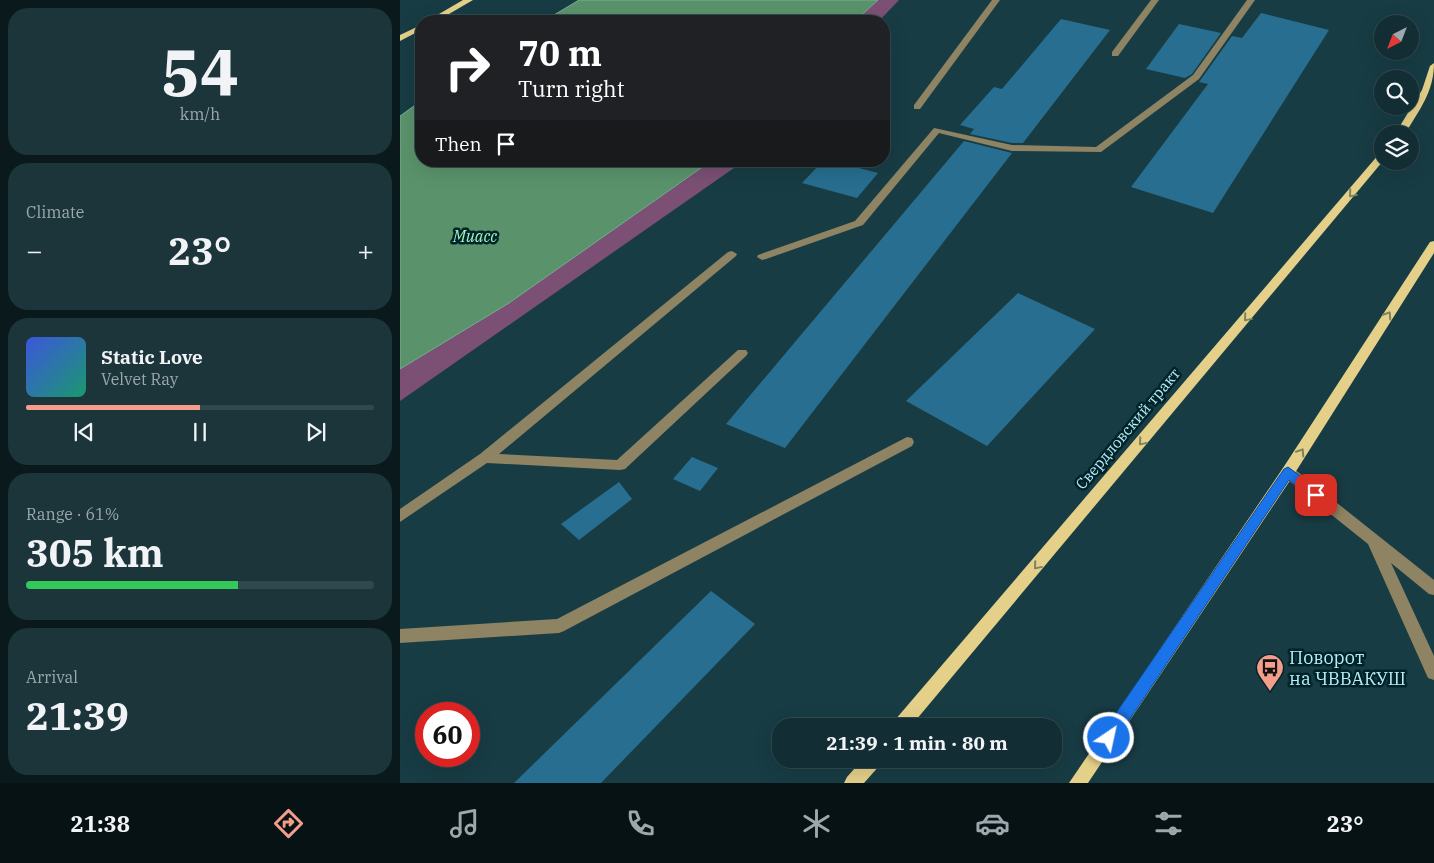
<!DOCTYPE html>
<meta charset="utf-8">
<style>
body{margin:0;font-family:"IBM Plex Serif",serif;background:#1b353b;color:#f1f3f6;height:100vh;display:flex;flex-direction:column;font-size:19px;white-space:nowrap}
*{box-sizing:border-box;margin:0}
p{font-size:16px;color:#9ca8ac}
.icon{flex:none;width:28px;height:28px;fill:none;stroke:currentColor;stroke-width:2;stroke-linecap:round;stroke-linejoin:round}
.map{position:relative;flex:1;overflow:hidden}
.sheet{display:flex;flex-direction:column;gap:8px;padding:8px;background:#0a191c;width:400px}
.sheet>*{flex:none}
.banner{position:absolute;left:15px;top:15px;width:475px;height:152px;border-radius:20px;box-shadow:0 5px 20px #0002,0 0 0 1px #31494e;background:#202124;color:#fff;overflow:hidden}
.needle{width:32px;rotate:222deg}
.controls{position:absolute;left:974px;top:15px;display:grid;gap:10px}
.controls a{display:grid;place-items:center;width:45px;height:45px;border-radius:50%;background:#122d33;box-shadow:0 5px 20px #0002,0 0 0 1px #31494e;font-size:25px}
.speed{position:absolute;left:15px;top:702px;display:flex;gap:10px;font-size:25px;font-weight:700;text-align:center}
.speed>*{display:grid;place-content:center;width:65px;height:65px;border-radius:50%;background:#122d33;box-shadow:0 5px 20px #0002,0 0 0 1px #31494e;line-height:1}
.speed .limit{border:8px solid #d22;background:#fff;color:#111}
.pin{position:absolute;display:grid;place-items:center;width:42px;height:42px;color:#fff;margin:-21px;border-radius:10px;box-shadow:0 2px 8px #0006}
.me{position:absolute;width:55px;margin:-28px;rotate:34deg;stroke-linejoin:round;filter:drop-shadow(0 0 4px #0008)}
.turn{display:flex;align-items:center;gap:18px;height:105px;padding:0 20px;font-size:22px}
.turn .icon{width:65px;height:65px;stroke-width:2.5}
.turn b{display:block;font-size:35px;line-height:42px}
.then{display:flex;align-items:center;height:48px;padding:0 20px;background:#0003;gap:10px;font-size:19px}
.big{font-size:38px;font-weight:700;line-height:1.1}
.sheet .tile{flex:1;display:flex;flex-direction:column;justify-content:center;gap:8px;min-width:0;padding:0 18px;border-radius:20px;background:#1b353b}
.sheet .dial{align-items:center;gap:0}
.dial b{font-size:65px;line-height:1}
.song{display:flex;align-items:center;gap:15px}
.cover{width:60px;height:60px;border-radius:8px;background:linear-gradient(135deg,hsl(230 70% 55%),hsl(160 70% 35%))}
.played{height:5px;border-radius:2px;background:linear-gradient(90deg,#f49d8b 50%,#31494e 50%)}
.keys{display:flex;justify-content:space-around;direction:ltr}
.heat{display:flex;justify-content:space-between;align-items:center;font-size:28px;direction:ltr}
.charge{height:8px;border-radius:4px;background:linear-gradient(90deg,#34c759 61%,#31494e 0)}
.trip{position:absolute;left:372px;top:718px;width:290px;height:50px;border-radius:20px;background:#122d33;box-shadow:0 5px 20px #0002,0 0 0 1px #31494e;font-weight:700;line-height:50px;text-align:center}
.tabs{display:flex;height:80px;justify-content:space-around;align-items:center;background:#071214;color:#9ca8ac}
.tabs .icon{width:35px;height:35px}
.tabs .current{color:#f49d8b}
.tabs b{font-size:22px;color:#f1f3f6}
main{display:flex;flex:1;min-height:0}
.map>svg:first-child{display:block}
.green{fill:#7b5074}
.water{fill:#5a936b;stroke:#76ae95}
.building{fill:#286e90}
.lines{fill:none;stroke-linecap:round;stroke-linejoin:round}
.minor{fill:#8e8362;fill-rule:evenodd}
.major{fill:#e5d089;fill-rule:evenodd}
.oneway{stroke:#7e825e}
.route{fill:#1a73e8;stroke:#114b97}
.labels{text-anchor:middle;stroke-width:5;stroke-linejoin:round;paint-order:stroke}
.street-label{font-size:15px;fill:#b8ecf7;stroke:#00232a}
.water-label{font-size:16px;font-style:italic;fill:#a1f6ba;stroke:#00232a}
.near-poi-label{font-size:18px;fill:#b8ecf7;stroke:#00232a;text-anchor:start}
</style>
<main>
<section class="sheet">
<div class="tile dial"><b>54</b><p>km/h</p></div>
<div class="tile"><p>Climate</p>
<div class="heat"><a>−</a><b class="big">23°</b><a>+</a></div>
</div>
<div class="tile">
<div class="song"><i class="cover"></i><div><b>Static Love</b><p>Velvet Ray</p></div></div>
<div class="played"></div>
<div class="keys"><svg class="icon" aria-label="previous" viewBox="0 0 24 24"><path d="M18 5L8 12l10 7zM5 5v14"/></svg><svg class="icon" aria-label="pause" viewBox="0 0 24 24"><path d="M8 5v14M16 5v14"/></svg><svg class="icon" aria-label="next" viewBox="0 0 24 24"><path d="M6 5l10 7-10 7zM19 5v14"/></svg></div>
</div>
<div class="tile"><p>Range · 61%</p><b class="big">305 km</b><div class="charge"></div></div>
<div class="tile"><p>Arrival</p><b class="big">21:39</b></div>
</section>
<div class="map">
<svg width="1034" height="783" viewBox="0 0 1034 783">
<rect width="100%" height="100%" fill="#183c44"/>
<g class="green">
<path d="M478 0H499L479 21H455Z"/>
<path d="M311 161H344L0 401V369L109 303Z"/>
</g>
<g class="water">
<path d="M179 0H478L455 21H144Z"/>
<path d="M21 101V161H311L109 303 0 369V116Z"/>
</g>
<g class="building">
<path d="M861 13 929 30 813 213 731 187 808 84 799 82 832 36 842 38Z"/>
<path d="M661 19 710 30 623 143H612L570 134 574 129 560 125 594 87 602 89Z"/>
<path d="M779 24 821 33 792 74 785 78 746 69Z"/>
<path d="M564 141 612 153 385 448 326 424Z"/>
<path d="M423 161H432L478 173 457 198 402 183Z"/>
<path d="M618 293 695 329 587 446 506 401Z"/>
<path d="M292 457 318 468 300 491 273 479Z"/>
<path d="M219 482 232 499 179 540 161 524Z"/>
<path d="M311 591 355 624 201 783H114Z"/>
</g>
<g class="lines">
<g class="minor">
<path d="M592 0H600L520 109H514V105Z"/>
<path d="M751 0H759L718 56H712V52Z"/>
<path d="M847 0H855L799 79 701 152 612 151 539 133 463 225 366 259 362 260 357 257 358 255 455 221 534 128 612 145 696 147 793 75Z"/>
<path d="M332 251 337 254 336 256 99 454 217 460 338 350H346L348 353 346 356 225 469 220 470 87 463 0 522V509L80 454 328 252Z"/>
<path d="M507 437 512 438 514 442 512 446 164 631 159 633 0 643V629L157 619Z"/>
<path d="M888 467 893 468 1034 580V595L1029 594 991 563 1034 656V680L1028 678 968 544 883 476 881 472 883 468Z"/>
</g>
<g class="major">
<path d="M63 0H73L37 21H27Z"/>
<path d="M21 25V30L0 41V35Z"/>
<path d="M1034 63C1034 92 1019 110 1005 134H995L1022 90 1030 66Z"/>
<path d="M982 153 983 161 511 726H493L495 720 979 154Z"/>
<path d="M1034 241V253L893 476 688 783H669L883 468 1030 242Z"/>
<path d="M463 759H482L480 765 464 783H444L447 777Z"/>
</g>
</g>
<defs><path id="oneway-chevron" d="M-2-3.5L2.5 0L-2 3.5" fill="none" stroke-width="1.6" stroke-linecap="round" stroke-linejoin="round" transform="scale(1.25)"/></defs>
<g class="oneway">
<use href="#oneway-chevron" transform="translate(952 194) rotate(130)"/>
<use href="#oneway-chevron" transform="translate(988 315) rotate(-57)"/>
<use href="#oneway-chevron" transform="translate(847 318) rotate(130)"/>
<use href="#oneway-chevron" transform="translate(742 442) rotate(130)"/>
<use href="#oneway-chevron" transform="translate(901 452) rotate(-57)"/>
<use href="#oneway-chevron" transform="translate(637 566) rotate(130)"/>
</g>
<path class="route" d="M888 467 921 491 922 495 921 498H912L889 480 714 743 709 745 703 743 701 738 703 732 884 469Z"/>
<defs>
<symbol id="bus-pin" viewBox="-11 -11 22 30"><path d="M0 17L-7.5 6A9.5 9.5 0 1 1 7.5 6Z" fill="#f49d8b" stroke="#00232a"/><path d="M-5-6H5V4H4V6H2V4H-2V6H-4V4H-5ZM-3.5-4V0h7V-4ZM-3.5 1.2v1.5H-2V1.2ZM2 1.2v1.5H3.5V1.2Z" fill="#111"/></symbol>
</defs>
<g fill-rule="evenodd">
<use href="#bus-pin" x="854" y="652" width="32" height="43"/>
</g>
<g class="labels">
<g class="street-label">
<text transform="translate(728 429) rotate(-50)" y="5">Свердловский тракт</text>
</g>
<g class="water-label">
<text x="75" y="242">Миасс</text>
</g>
<g class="near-poi-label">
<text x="889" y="664">Поворот<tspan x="889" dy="21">на ЧВВАКУШ</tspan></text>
</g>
</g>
</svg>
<div class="controls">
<a><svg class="needle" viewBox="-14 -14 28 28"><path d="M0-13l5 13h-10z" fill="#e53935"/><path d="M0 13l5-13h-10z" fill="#9ca8ac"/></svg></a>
<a><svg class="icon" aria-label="search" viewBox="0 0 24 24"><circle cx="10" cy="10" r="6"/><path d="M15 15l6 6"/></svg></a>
<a><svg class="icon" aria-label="layers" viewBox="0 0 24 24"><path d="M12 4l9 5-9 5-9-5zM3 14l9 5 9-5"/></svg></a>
</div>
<div class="speed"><div class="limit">60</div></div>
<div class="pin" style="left:916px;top:495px;background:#d93025"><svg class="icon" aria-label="arrive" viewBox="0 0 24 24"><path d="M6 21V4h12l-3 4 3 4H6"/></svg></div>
<svg class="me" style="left:709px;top:738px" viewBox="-20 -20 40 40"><circle r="17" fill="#1a73e8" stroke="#fff" stroke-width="3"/><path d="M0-11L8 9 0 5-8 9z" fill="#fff"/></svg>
<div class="trip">21:39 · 1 min · 80 m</div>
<div class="banner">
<div class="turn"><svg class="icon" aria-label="right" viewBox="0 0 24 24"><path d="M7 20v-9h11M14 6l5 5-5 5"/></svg><div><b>70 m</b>Turn right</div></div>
<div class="then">Then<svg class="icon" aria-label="arrive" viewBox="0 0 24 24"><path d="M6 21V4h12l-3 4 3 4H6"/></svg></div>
</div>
</div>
</main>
<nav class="tabs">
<b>21:38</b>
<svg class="icon current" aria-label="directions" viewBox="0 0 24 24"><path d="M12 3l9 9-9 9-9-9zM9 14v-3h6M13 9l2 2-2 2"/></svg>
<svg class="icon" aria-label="music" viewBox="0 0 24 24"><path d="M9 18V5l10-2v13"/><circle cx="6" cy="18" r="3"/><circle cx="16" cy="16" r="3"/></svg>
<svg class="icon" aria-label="phone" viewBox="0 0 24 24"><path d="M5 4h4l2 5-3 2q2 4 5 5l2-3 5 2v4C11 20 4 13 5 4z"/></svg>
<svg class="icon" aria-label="climate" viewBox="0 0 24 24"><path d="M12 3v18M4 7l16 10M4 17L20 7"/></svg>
<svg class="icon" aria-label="car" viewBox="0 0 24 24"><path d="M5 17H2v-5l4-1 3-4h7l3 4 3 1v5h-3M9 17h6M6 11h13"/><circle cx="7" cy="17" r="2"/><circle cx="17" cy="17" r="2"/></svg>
<svg class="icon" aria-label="filters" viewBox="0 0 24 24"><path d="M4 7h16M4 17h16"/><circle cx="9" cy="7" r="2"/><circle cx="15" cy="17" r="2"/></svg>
<b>23°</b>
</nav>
